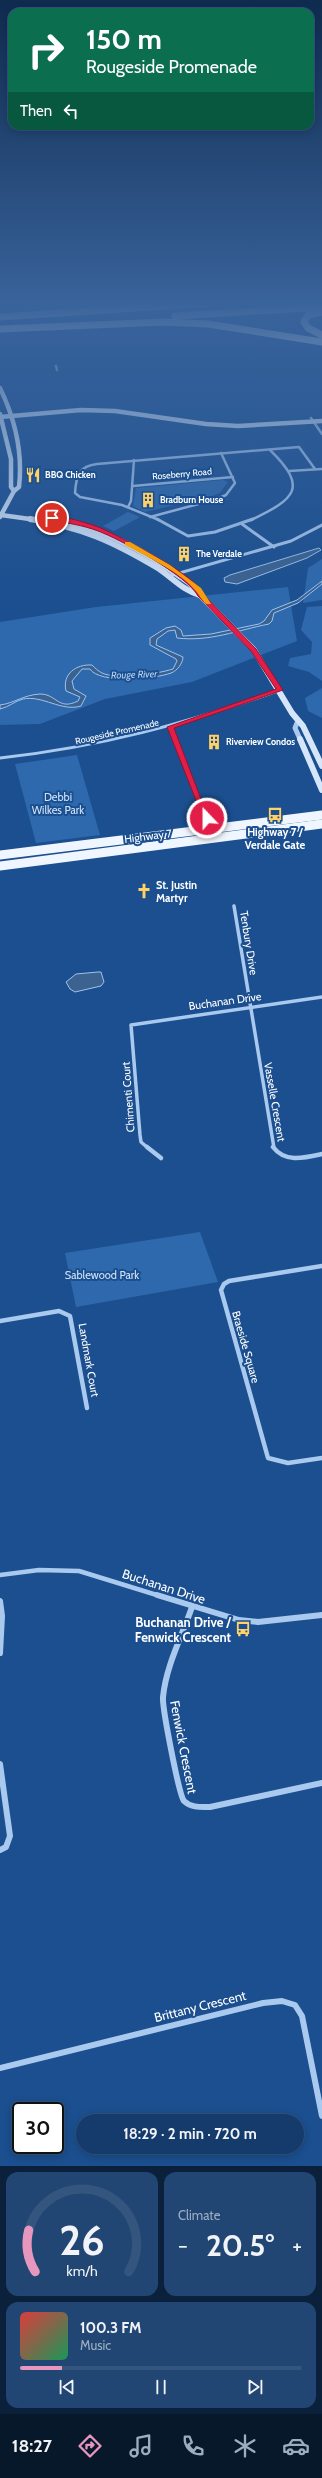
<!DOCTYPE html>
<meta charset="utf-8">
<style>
body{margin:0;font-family:Cabin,sans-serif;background:#214673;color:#f1f3f6;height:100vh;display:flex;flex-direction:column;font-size:15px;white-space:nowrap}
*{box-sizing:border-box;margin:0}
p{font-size:13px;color:#9dadc1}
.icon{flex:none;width:22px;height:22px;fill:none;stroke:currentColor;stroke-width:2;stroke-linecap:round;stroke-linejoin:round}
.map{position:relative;height:2166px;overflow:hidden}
.sheet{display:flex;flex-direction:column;gap:6px;padding:6px;background:#0b203b;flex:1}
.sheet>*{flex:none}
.hud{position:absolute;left:8px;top:8px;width:306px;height:122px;border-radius:12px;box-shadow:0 2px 10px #0003,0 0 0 1px #33557e;background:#0b6e4f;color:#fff;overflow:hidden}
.speed{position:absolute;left:12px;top:2102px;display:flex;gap:8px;font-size:20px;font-weight:700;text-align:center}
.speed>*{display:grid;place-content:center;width:52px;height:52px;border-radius:50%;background:#143b6b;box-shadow:0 2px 10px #0003,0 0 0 1px #33557e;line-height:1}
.speed .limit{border:2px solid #111;border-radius:6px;background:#fff;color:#111}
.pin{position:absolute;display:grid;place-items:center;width:34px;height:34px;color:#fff;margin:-17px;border:2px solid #fff;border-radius:50%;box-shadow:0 1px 4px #0007}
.me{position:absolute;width:44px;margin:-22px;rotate:338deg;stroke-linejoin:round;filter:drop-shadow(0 0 3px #0008)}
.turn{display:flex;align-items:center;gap:14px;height:84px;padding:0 12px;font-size:18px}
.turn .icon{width:52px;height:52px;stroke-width:2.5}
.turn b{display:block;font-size:28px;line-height:34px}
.then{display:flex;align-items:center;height:38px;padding:0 12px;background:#0003;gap:8px;font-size:15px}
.big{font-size:30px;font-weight:700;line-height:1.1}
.sheet .card{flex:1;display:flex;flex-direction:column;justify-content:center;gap:6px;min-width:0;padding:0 14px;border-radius:12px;background:#214673}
.sheet .dial{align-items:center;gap:0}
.dial svg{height:104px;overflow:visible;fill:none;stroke:#33557e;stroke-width:7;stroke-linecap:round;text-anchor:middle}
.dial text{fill:#f1f3f6;stroke:none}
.song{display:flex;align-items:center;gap:12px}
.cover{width:48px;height:48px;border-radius:6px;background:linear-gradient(135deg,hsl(0 70% 55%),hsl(150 70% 35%))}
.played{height:4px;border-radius:2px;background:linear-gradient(90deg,#e797bd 15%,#33557e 15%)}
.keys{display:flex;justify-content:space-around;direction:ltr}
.heat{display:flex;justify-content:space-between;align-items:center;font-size:22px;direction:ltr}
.sheet .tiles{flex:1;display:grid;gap:6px;grid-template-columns:1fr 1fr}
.card:last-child{grid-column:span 2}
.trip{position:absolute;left:76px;top:2114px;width:228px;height:40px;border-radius:20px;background:#143b6b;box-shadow:0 2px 10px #0003,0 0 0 1px #33557e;font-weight:700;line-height:40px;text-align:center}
.tabs{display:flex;height:64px;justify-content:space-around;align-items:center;background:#08182b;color:#9dadc1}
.tabs .icon{width:28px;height:28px}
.tabs .selected{color:#e797bd}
.tabs b{font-size:18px;color:#f1f3f6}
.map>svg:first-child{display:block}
.green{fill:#2e69ad}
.water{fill:#3c6290;stroke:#9cc4f0}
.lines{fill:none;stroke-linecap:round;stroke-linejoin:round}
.minor-far4{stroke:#a9c9ee;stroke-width:2.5}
.minor-far3{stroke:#a9c9ee;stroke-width:3}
.minor-far2{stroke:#a9c9ee;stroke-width:3.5}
.minor-far1{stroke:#a9c9ee;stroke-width:4.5}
.minor{stroke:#a9c9ee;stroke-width:6}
.tertiary{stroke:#a9c9ee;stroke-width:5}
.secondary-far1{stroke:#d6e6fa;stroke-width:4.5}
.secondary{stroke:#d6e6fa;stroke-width:6}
.primary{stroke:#f0f6ff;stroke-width:9}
.motorway{stroke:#fff;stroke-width:7}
.route{fill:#e11d48;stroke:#92132f}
.slow{fill:#f59e0b}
.labels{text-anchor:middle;stroke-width:4;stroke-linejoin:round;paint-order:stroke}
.far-street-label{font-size:9px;fill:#fff;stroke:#1b4f8f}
.far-poi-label{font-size:9px;font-weight:bold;fill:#fff;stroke:#1b4f8f;text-anchor:start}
.far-water-label{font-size:10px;font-style:italic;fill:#b5d3f5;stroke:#1b4f8f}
.park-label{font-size:11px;fill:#cfe3fa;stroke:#1b4f8f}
.poi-label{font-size:11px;font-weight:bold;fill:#fff;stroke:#1b4f8f}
.street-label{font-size:11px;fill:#fff;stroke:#1b4f8f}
.near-street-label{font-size:13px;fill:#fff;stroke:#1b4f8f}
.near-poi-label{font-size:13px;font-weight:bold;fill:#fff;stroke:#1b4f8f;text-anchor:end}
</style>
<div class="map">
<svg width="322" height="2166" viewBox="0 0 322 2166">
<rect width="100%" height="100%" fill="#1b4f8f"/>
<g class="green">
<path d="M223 480 228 482 220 493 212 496 145 512 133 506 136 488Z"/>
<path d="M128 512 140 517 114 531 103 526Z"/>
<path d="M322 559V600L303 603 308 568Z"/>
<path d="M288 587 297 641 192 682 105 699 40 724 0 725V622L96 607Z"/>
<path d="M322 606V681L309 672 288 666 290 658 311 654 312 642 301 630 307 607Z"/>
<path d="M322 688V718L308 711 305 698Z"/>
<path d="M77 755 100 835 36 843 15 764Z"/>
<path d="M200 1232 218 1282 76 1307 65 1253Z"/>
</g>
<g class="water">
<path d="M319 548 321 550 307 558 237 584 225 582 224 578 230 575Z"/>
<path d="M322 581V584L298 603 274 613 272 621 269 624C238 630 210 642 177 638L175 630 168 631 157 639 156 645 183 657C183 663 177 671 171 673 156 679 99 684 90 669H82L72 681 74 689 86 696 81 706C61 712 43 695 23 699 15 701 9 707 0 709V705C15 703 23 695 40 694 57 694 58 711 78 701L80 697 66 691C62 674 76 664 92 665 95 668 98 671 102 673 117 680 157 674 173 669L177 661 176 659 150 645V638L166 628 175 626 181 630 183 636 211 634 259 624 264 621 272 610 297 600Z"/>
<path d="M98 972H101L104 982 101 986 75 992 70 989 66 982 76 974Z"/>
</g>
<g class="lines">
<g class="minor-far4">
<path d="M56 366 57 370"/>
<path d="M311 418 322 434"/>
<path d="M289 471 322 469"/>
<path d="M133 486 233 477"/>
<path d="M128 507 131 501 134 460"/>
<path d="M150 517 217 499 226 495 235 483 221 453"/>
<path d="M159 520 122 505 80 497 75 493C76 476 79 466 97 464L299 447 315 469"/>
<path d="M251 520C295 499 309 488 270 450"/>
</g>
<g class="minor-far3">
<path d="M157 519 188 536 215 532 253 519"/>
<path d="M242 524 274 547"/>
<path d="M169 576 291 541 322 525"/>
<path d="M170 727 197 796"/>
<path d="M0 758C100 747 185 724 280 690"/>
</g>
<g class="minor-far2">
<path d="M197 795 210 829"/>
<path d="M234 906 274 1148"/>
<path d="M148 1148 141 1142 140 1135 131 1025 322 997"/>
</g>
<g class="minor-far1">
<path d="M147 1147 161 1158"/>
<path d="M273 1147C285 1163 304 1158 322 1154"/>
<path d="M322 1266 229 1281 224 1284 221 1290 268 1458 288 1463 322 1458"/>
<path d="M0 1321 59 1311 70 1316 87 1408"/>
<path d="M0 1575 39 1570 79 1571 160 1596"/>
</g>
<g class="minor">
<path d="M157 1595 239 1620 258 1622 322 1615"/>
<path d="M0 1601 2 1616 0 1653"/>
<path d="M192 1607C182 1636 166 1666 163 1697 162 1707 179 1795 184 1801 191 1808 201 1807 210 1807L322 1783"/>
<path d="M0 1764 10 1836 6 1847 0 1850"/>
<path d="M0 2068 263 2003 282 2001 295 2005 302 2016 322 2116"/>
</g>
<path class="tertiary" d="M297 723 295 728 300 739"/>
<g class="secondary-far1">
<path d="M0 388C15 419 23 452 19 487L14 491 0 517"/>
<path d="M0 414 11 459V487L14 491"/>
<path d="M0 417 81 410 115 411 206 424 238 426 322 421"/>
<path d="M1 515 37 520"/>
</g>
<g class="secondary">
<path d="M30 519C81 527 112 541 156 567 171 576 183 591 200 595L254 650 292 713 303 726 322 766"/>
<path d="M67 521C108 532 143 550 178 575 185 580 196 586 200 595"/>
<path d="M300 739 322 790"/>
</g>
<g class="primary">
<path d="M0 855 322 815"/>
<path d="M0 866 322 824"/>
</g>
<g class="motorway">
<path d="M322 312 308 315 304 322 308 328 322 335"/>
<path d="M175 316 322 307"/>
<path d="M0 317 211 303"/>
<path d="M0 329 164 322 208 324 322 342"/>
</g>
</g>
<linearGradient id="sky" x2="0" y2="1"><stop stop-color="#0f2b4f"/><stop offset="0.5" stop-color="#39639b"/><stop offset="1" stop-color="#39639b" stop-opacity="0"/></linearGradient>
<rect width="322" height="606" fill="url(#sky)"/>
<path class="route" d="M49 516C60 515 93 524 103 529 122 538 198 576 203 594L256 649 283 690 174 728 209 820 203 818 167 727 276 689 251 651 198 596C188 576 120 539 98 531 83 525 65 523 49 519Z"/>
<path class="slow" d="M125 542H130L170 565 201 588 211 604H206C201 599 199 594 195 590 179 571 147 557 125 545Z"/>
<defs>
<symbol id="restaurant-bare" viewBox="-9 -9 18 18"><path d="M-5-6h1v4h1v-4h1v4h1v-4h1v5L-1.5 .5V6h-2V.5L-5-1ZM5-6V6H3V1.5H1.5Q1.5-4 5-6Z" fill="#ffd166" stroke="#1b4f8f" stroke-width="2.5" paint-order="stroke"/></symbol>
<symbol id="building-bare" viewBox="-9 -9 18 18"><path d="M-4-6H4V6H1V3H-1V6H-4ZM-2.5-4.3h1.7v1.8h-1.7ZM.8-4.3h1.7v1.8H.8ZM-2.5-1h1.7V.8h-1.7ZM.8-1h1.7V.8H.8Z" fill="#ffd166" stroke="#1b4f8f" stroke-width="2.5" paint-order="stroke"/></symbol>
<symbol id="bus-bare" viewBox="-9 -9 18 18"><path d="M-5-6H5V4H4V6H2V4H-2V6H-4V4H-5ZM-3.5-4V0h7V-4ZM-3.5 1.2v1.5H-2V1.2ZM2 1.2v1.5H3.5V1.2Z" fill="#ffd166" stroke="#1b4f8f" stroke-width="2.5" paint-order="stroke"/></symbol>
<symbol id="church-bare" viewBox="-9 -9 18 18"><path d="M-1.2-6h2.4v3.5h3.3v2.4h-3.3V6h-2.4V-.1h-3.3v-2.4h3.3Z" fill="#ffd166" stroke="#1b4f8f" stroke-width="2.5" paint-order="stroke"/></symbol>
</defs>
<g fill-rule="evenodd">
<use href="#restaurant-bare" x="22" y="464" width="22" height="22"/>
<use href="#building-bare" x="137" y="489" width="22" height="22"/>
<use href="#building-bare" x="173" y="543" width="22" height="22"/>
<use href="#building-bare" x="203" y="731" width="22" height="22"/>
<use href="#bus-bare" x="264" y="804" width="22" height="22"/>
<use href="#church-bare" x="133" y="880" width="22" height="22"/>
<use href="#bus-bare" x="232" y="1618" width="22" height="22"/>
</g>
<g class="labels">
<g class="far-street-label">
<text transform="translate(182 474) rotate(-5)" y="3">Roseberry Road</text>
<text transform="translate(117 732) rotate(-13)" y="3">Rougeside Promenade</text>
</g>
<g class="far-poi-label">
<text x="45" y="478">BBQ Chicken</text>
<text x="160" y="503">Bradburn House</text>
<text x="196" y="557">The Verdale</text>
<text x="226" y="745">Riverview Condos</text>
</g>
<g class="far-water-label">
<text transform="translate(134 674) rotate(-2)" y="4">Rouge River</text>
</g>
<g class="park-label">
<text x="58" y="801">Debbi<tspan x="58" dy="13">Wilkes Park</tspan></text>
<text x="102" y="1279">Sablewood Park</text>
</g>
<g class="poi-label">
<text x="275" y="836">Highway 7 /<tspan x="275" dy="13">Verdale Gate</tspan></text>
<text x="156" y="889" text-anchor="start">St. Justin<tspan x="156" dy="13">Martyr</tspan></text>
</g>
<g class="street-label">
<text transform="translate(148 836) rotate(-7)" y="4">Highway 7</text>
<text transform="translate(249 943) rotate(81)" y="4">Tenbury Drive</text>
<text transform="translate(225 1001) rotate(-8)" y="4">Buchanan Drive</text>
<text transform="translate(128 1097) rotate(-94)" y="4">Chimenti Court</text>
<text transform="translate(275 1102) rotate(80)" y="4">Vasselle Crescent</text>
<text transform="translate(246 1347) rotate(74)" y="4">Braeside Square</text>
<text transform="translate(89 1360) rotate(80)" y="4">Landmark Court</text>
</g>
<g class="near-street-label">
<text transform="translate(164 1586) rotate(18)" y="5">Buchanan Drive</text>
<text transform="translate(184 1747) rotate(79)" y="5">Fenwick Crescent</text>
<text transform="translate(200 2006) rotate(-14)" y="5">Brittany Crescent</text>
</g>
<g class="near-poi-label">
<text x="231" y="1627">Buchanan Drive /<tspan x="231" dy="15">Fenwick Crescent</tspan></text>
</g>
</g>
</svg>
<div class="speed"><div class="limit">30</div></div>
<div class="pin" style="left:52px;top:518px;background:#d93025"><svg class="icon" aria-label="arrive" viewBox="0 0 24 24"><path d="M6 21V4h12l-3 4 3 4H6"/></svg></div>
<svg class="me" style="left:207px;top:818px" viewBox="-20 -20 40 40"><circle r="17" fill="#e11d48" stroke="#fff" stroke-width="3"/><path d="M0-11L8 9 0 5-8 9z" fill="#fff"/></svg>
<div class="trip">18:29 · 2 min · 720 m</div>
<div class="hud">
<div class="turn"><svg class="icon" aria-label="right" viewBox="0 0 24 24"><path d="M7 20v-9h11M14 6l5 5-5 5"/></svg><div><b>150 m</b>Rougeside Promenade</div></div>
<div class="then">Then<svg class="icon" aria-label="left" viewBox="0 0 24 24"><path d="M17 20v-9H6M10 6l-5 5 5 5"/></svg></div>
</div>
</div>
<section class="sheet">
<div class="tiles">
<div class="card dial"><svg viewBox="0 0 100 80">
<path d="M14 69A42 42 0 1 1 86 69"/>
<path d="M14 69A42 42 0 0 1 9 37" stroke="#e797bd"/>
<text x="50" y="56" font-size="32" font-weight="700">26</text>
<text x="50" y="72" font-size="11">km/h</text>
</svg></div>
<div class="card"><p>Climate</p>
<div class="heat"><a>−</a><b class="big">20.5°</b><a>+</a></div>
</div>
<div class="card">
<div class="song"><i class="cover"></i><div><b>100.3 FM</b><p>Music</p></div></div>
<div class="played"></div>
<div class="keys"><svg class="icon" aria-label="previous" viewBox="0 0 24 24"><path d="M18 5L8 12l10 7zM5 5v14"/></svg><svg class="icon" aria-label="pause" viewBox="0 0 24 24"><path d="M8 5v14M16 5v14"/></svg><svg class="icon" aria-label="next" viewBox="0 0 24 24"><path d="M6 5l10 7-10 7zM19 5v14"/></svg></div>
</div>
</div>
</section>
<nav class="tabs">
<b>18:27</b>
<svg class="icon selected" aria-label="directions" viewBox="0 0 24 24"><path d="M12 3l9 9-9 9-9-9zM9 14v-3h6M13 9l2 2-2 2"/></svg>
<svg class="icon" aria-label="music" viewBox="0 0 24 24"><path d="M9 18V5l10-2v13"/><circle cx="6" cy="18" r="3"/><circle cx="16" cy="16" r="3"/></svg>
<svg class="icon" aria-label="phone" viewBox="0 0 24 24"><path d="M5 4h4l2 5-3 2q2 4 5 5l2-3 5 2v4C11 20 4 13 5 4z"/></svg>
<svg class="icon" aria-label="climate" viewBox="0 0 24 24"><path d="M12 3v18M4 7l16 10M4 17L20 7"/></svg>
<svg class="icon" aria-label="car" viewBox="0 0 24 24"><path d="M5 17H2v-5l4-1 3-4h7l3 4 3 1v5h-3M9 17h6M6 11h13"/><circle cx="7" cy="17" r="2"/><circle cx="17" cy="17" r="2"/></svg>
</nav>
